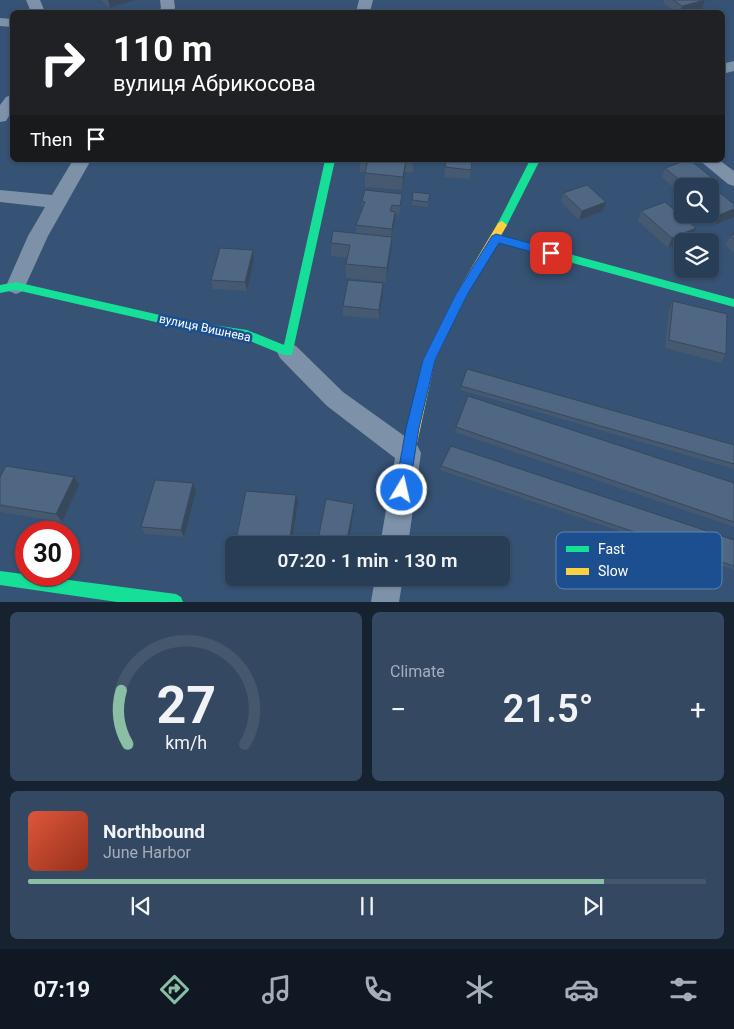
<!DOCTYPE html>
<meta charset="utf-8">
<style>
body{margin:0;font-family:Roboto,sans-serif;background:#344961;color:#f1f3f6;height:100vh;display:flex;flex-direction:column;font-size:19px;white-space:nowrap}
*{box-sizing:border-box;margin:0}
p{font-size:16px;color:#a5aeba}
.icon{flex:none;width:28px;height:28px;fill:none;stroke:currentColor;stroke-width:2;stroke-linecap:round;stroke-linejoin:round}
.map{position:relative;height:602px;overflow:hidden}
.details{display:flex;flex-direction:column;gap:10px;padding:10px;background:#162230;flex:1}
.details>*{flex:none}
.top-card{position:absolute;left:10px;top:10px;width:715px;height:152px;border-radius:8px;box-shadow:0 1px 4px #0004,0 0 0 1px #44576d;background:#202124;color:#fff;overflow:hidden}
.buttons{position:absolute;left:674px;top:178px;display:grid;gap:10px}
.buttons a{display:grid;place-items:center;width:45px;height:45px;border-radius:8px;background:#283e57;box-shadow:0 1px 4px #0004,0 0 0 1px #44576d;font-size:25px}
.speed{position:absolute;left:15px;top:521px;display:flex;gap:10px;font-size:25px;font-weight:700;text-align:center}
.speed>*{display:grid;place-content:center;width:65px;height:65px;border-radius:50%;background:#283e57;box-shadow:0 1px 4px #0004,0 0 0 1px #44576d;line-height:1}
.speed .limit{border:8px solid #d22;background:#fff;color:#111}
.pin{position:absolute;display:grid;place-items:center;width:42px;height:42px;color:#fff;margin:-21px;border-radius:10px;box-shadow:0 2px 8px #0006}
.me{position:absolute;width:55px;margin:-28px;rotate:9deg;stroke-linejoin:round;filter:drop-shadow(0 0 4px #0008)}
.turn{display:flex;align-items:center;gap:18px;height:105px;padding:0 20px;font-size:22px}
.turn .icon{width:65px;height:65px;stroke-width:2.5}
.turn b{display:block;font-size:35px;line-height:42px}
.then{display:flex;align-items:center;height:48px;padding:0 20px;background:#0003;gap:10px;font-size:19px}
.big{font-size:38px;font-weight:600;line-height:1.1}
.details .tile{flex:1;display:flex;flex-direction:column;justify-content:center;gap:8px;min-width:0;padding:0 18px;border-radius:8px;background:#344961}
.details .dial{align-items:center;gap:0}
.dial svg{height:130px;overflow:visible;fill:none;stroke:#44576d;stroke-width:7;stroke-linecap:round;text-anchor:middle}
.dial text{fill:#f1f3f6;stroke:none}
.song{display:flex;align-items:center;gap:15px}
.cover{width:60px;height:60px;border-radius:8px;background:linear-gradient(135deg,hsl(10 70% 55%),hsl(10 70% 35%))}
.played{height:5px;border-radius:2px;background:linear-gradient(90deg,#8abfa5 85%,#44576d 85%)}
.keys{display:flex;justify-content:space-around;direction:ltr}
.heat{display:flex;justify-content:space-between;align-items:center;font-size:28px;direction:ltr}
.details .tiles{flex:1;display:grid;gap:10px;grid-template-columns:1fr 1fr}
.tile:last-child{grid-column:span 2}
.trip{position:absolute;left:225px;top:536px;width:285px;height:50px;border-radius:8px;background:#283e57;box-shadow:0 1px 4px #0004,0 0 0 1px #44576d;font-weight:600;line-height:50px;text-align:center}
.dock{display:flex;height:80px;justify-content:space-around;align-items:center;background:#101923;color:#a5aeba}
.dock .icon{width:35px;height:35px}
.dock .on{color:#8abfa5}
.dock b{font-size:22px;color:#f1f3f6}
.map>svg:first-child{display:block}
.lines{fill:none;stroke-linecap:round;stroke-linejoin:round}
.street{fill:#7d92a8;fill-rule:evenodd}
.fast{fill:#16e098;fill-rule:evenodd}
.slow{fill:#ffcf43;fill-rule:evenodd}
.wall{fill:#455971}
.shaded-wall{fill:#38485c}
.building{fill:#506783;stroke:#38485c}
.route{fill:#1a73e8;stroke:#114b97}
.labels{text-anchor:middle;stroke-width:5;stroke-linejoin:round;paint-order:stroke}
.street-label{font-size:12px;fill:#fff;stroke:#1b4f8f}
.key{fill:#1b4f8f;stroke:#5f84b1;stroke-width:1}
.key-label{font-size:14px;fill:#fff}
</style>
<div class="map">
<svg width="734" height="602" viewBox="0 0 734 602">
<rect width="100%" height="100%" fill="#365274"/>
<g class="lines">
<g class="street">
<path d="M26 0H40L45 12H31Z"/>
<path d="M160 0H174L175 8 172 12H158L161 8Z"/>
<path d="M359 0H373L370 12H356Z"/>
<path d="M0 18 12 19V27L0 26Z"/>
<path d="M734 61V71L722 74V64Z"/>
<path d="M12 95V111L6 121 0 122V105L6 97Z"/>
<path d="M73 160H91L48 236 23 291 16 294 9 291 6 286 28 236 45 207 0 202V190L52 195Z"/>
<path d="M699 160H719L734 171V186L728 184Z"/>
<path d="M288 343 296 346 343 392 417 445 421 453 408 545H380L395 458 327 406 280 358 277 352 280 346Z"/>
<path d="M375 578H403L399 602H371Z"/>
</g>
<g class="fast">
<path d="M325 160H335L292 355H284L245 339 186 329 16 290 0 293V285L16 282 186 321 247 330 284 345Z"/>
<path d="M530 160H540L506 227H498L497 225Z"/>
<path d="M496 234 734 299V307L492 241 491 238 492 235Z"/>
<path d="M0 571 176 594 181 597 183 602H117L0 585Z"/>
</g>
<path class="slow" d="M502 221 507 225 467 295 435 360 415 453 413 457 408 459 403 457 401 453 423 360 456 294 498 223Z"/>
</g>
<g class="wall">
<path d="M101 0H135L110 8Z"/>
<path d="M664 0H705L702 9 689 12H676L663 3Z"/>
<path d="M360 160H415L413 173 405 172 402 190 365 187V172H360Z"/>
<path d="M446 160H472L470 179 444 177Z"/>
<path d="M665 168 708 183 734 217 715 225 701 214H710V186H682V195L662 177Z"/>
<path d="M563 193 603 211 579 220 561 202Z"/>
<path d="M430 194 428 207 412 205V200Z"/>
<path d="M362 201 401 204 399 215 395 214V221L392 237 391 250 386 282 346 278V264L347 258 331 256V243L356 234V225L362 209Z"/>
<path d="M641 211 696 228 692 238 668 248 638 221Z"/>
<path d="M734 234V253L725 245 730 236Z"/>
<path d="M253 250 254 259 247 291 213 289 211 280Z"/>
<path d="M383 292 379 319 343 316V306Z"/>
<path d="M673 301 726 354 721 363 665 348 669 310Z"/>
<path d="M461 386 734 445V469L461 390Z"/>
<path d="M456 427 734 483V527L455 432Z"/>
<path d="M441 466 734 540V570L440 470Z"/>
<path d="M0 477 79 485 62 522 0 512Z"/>
<path d="M193 483 196 491 184 537 145 534 141 527Z"/>
</g>
<g class="shaded-wall">
<path d="M108 0H135L110 8Z"/>
<path d="M705 0 702 9 689 12H680L682 6Z"/>
<path d="M406 160 405 172 402 190 403 177Z"/>
<path d="M414 160H415L413 173Z"/>
<path d="M711 177 707 186H687Z"/>
<path d="M606 202 603 211 579 220 582 211Z"/>
<path d="M734 209V217L715 225 719 215Z"/>
<path d="M395 212V221L391 239 392 229Z"/>
<path d="M696 228 692 238 668 248 672 238Z"/>
<path d="M392 237 391 250 386 282 387 268Z"/>
<path d="M253 250 254 259 247 291 245 282Z"/>
<path d="M383 283V292L379 319V310Z"/>
<path d="M74 477 79 485 62 522 56 514Z"/>
<path d="M193 483 196 491 184 537 181 530Z"/>
<path d="M296 495 298 502 291 545H289Z"/>
<path d="M354 504V511L348 545H346Z"/>
</g>
<g class="building">
<path d="M673 0H705L682 6Z"/>
<path d="M368 160H406L403 177 365 173Z"/>
<path d="M446 160H472L471 170 445 167Z"/>
<path d="M687 160H690L711 177 687 186 665 168Z"/>
<path d="M706 182 734 204V209L719 215 710 208V186H695Z"/>
<path d="M587 185 606 202 582 211 563 193Z"/>
<path d="M365 190 402 194 400 206 392 205 390 211 395 212 392 229 356 225 365 202 362 201Z"/>
<path d="M413 192 430 194 428 202 412 200Z"/>
<path d="M665 202 696 228 672 238 641 211Z"/>
<path d="M333 231 392 237 387 268 346 264 350 245 331 243Z"/>
<path d="M734 234V239L730 236Z"/>
<path d="M220 248 253 250 245 282 211 280Z"/>
<path d="M348 280 383 283 379 310 343 306Z"/>
<path d="M673 301 727 314 726 354 669 340Z"/>
<path d="M467 369 734 445V464L461 386Z"/>
<path d="M468 396 734 483V522L456 427Z"/>
<path d="M451 446 734 540V566L441 466Z"/>
<path d="M6 466 74 477 56 514 0 505V477Z"/>
<path d="M155 480 193 483 181 530 141 527Z"/>
<path d="M246 491 296 495 289 545H235Z"/>
<path d="M326 499 354 504 346 545H317Z"/>
</g>
<path class="route" d="M496 234 555 250 556 253 551 257 499 243 467 295 435 360 419 428 409 490 407 494 402 496 397 494 395 490 406 428 423 360 456 294 492 236Z"/>
<g class="labels">
<g class="street-label">
<text transform="translate(205 328) rotate(12)" y="4">вулиця Вишнева</text>
</g>
</g>
<rect x="556" y="532" width="166" height="57" rx="8" class="key"/>
<rect x="566" y="546" width="23" height="6" fill="#16e098"/>
<rect x="566" y="568" width="23" height="7" fill="#ffcf43"/>
<g class="key-label">
<text x="598" y="554">Fast</text>
<text x="598" y="576">Slow</text>
</g>
</svg>
<div class="buttons">
<a><svg class="icon" aria-label="search" viewBox="0 0 24 24"><circle cx="10" cy="10" r="6"/><path d="M15 15l6 6"/></svg></a>
<a><svg class="icon" aria-label="layers" viewBox="0 0 24 24"><path d="M12 4l9 5-9 5-9-5zM3 14l9 5 9-5"/></svg></a>
</div>
<div class="speed"><div class="limit">30</div></div>
<div class="pin" style="left:551px;top:253px;background:#d93025"><svg class="icon" aria-label="arrive" viewBox="0 0 24 24"><path d="M6 21V4h12l-3 4 3 4H6"/></svg></div>
<svg class="me" style="left:402px;top:490px" viewBox="-20 -20 40 40"><circle r="17" fill="#1a73e8" stroke="#fff" stroke-width="3"/><path d="M0-11L8 9 0 5-8 9z" fill="#fff"/></svg>
<div class="trip">07:20 · 1 min · 130 m</div>
<div class="top-card">
<div class="turn"><svg class="icon" aria-label="right" viewBox="0 0 24 24"><path d="M7 20v-9h11M14 6l5 5-5 5"/></svg><div><b>110 m</b>вулиця Абрикосова</div></div>
<div class="then">Then<svg class="icon" aria-label="arrive" viewBox="0 0 24 24"><path d="M6 21V4h12l-3 4 3 4H6"/></svg></div>
</div>
</div>
<section class="details">
<div class="tiles">
<div class="tile dial"><svg viewBox="0 0 100 80">
<path d="M14 69A42 42 0 1 1 86 69"/>
<path d="M14 69A42 42 0 0 1 10 36" stroke="#8abfa5"/>
<text x="50" y="56" font-size="32" font-weight="700">27</text>
<text x="50" y="72" font-size="11">km/h</text>
</svg></div>
<div class="tile"><p>Climate</p>
<div class="heat"><a>−</a><b class="big">21.5°</b><a>+</a></div>
</div>
<div class="tile">
<div class="song"><i class="cover"></i><div><b>Northbound</b><p>June Harbor</p></div></div>
<div class="played"></div>
<div class="keys"><svg class="icon" aria-label="previous" viewBox="0 0 24 24"><path d="M18 5L8 12l10 7zM5 5v14"/></svg><svg class="icon" aria-label="pause" viewBox="0 0 24 24"><path d="M8 5v14M16 5v14"/></svg><svg class="icon" aria-label="next" viewBox="0 0 24 24"><path d="M6 5l10 7-10 7zM19 5v14"/></svg></div>
</div>
</div>
</section>
<nav class="dock">
<b>07:19</b>
<svg class="icon on" aria-label="directions" viewBox="0 0 24 24"><path d="M12 3l9 9-9 9-9-9zM9 14v-3h6M13 9l2 2-2 2"/></svg>
<svg class="icon" aria-label="music" viewBox="0 0 24 24"><path d="M9 18V5l10-2v13"/><circle cx="6" cy="18" r="3"/><circle cx="16" cy="16" r="3"/></svg>
<svg class="icon" aria-label="phone" viewBox="0 0 24 24"><path d="M5 4h4l2 5-3 2q2 4 5 5l2-3 5 2v4C11 20 4 13 5 4z"/></svg>
<svg class="icon" aria-label="climate" viewBox="0 0 24 24"><path d="M12 3v18M4 7l16 10M4 17L20 7"/></svg>
<svg class="icon" aria-label="car" viewBox="0 0 24 24"><path d="M5 17H2v-5l4-1 3-4h7l3 4 3 1v5h-3M9 17h6M6 11h13"/><circle cx="7" cy="17" r="2"/><circle cx="17" cy="17" r="2"/></svg>
<svg class="icon" aria-label="filters" viewBox="0 0 24 24"><path d="M4 7h16M4 17h16"/><circle cx="9" cy="7" r="2"/><circle cx="15" cy="17" r="2"/></svg>
</nav>
